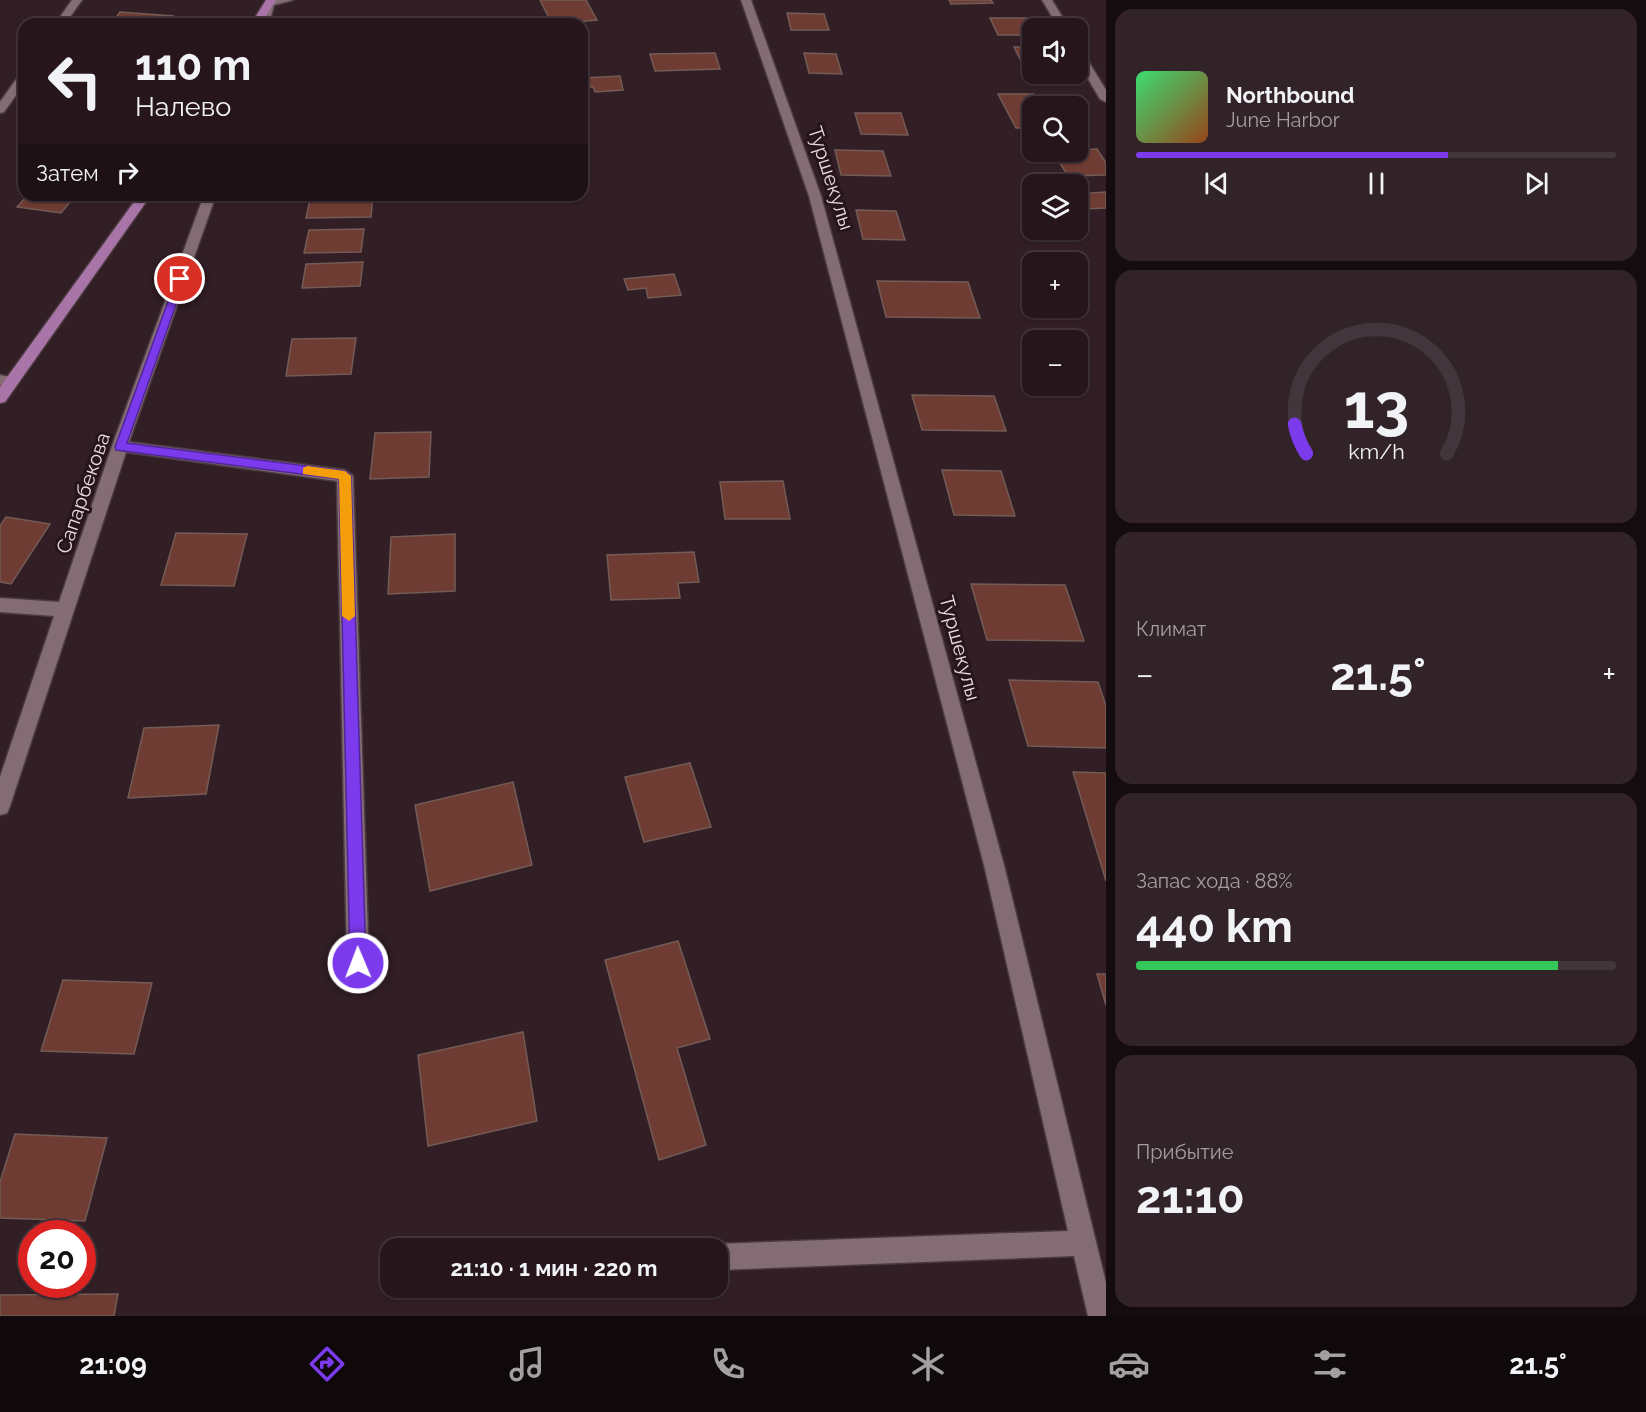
<!DOCTYPE html>
<html lang="ru">
<meta charset="utf-8">
<style>
body{margin:0;font-family:Raleway,sans-serif;background:#322329;color:#f1f3f6;height:100vh;display:flex;flex-direction:column;font-size:22px;white-space:nowrap}
*{box-sizing:border-box;margin:0}
p{font-size:20px;color:#a49fa3}
.icon{flex:none;width:33px;height:33px;fill:none;stroke:currentColor;stroke-width:2;stroke-linecap:round;stroke-linejoin:round}
.map{position:relative;flex:1;overflow:hidden}
.panel{display:flex;flex-direction:column;gap:9px;padding:9px;background:#150c0f;width:540px}
.panel>*{flex:none}
.top-card{position:absolute;left:18px;top:18px;width:570px;height:183px;border-radius:18px;box-shadow:0 2px 4px #0004,0 0 0 2px #42353b;background:#26161c;color:#f1f3f6;overflow:hidden}
.tools{position:absolute;left:1022px;top:18px;display:grid;gap:12px}
.tools a{display:grid;place-items:center;width:66px;height:66px;border-radius:12px;background:#26161c;box-shadow:0 2px 4px #0004,0 0 0 2px #42353b;font-size:30px}
.speed{position:absolute;left:18px;top:1220px;display:flex;gap:12px;font-size:30px;font-weight:700;text-align:center}
.speed>*{display:grid;place-content:center;width:78px;height:78px;border-radius:50%;background:#26161c;box-shadow:0 2px 4px #0004,0 0 0 2px #42353b;line-height:1}
.speed .limit{border:9px solid #d22;background:#fff;color:#111}
.pin{position:absolute;display:grid;place-items:center;width:51px;height:51px;color:#fff;margin:-26px;border:3px solid #fff;border-radius:50%;box-shadow:0 2px 6px #0007}
.me{position:absolute;width:66px;margin:-33px;rotate:359deg;stroke-linejoin:round;filter:drop-shadow(0 0 4px #0008)}
.turn{display:flex;align-items:center;gap:21px;height:126px;padding:0 18px;font-size:27px}
.turn .icon{width:78px;height:78px;stroke-width:2.5}
.turn b{display:block;font-size:42px;line-height:51px}
.then{display:flex;align-items:center;height:57px;padding:0 18px;background:#0003;gap:12px;font-size:22px}
.big{font-size:45px;font-weight:700;line-height:1.1}
.panel .widget{flex:1;display:flex;flex-direction:column;justify-content:center;gap:9px;min-width:0;padding:0 21px;border-radius:18px;background:#322329}
.panel .dial{align-items:center;gap:0}
.dial svg{height:156px;overflow:visible;fill:none;stroke:#42353b;stroke-width:7;stroke-linecap:round;text-anchor:middle}
.dial text{fill:#f1f3f6;stroke:none}
.song{display:flex;align-items:center;gap:18px}
.cover{width:72px;height:72px;border-radius:9px;background:linear-gradient(135deg,hsl(140 70% 55%),hsl(20 70% 35%))}
.played{height:6px;border-radius:3px;background:linear-gradient(90deg,#7c3aed 65%,#42353b 65%)}
.keys{display:flex;justify-content:space-around;direction:ltr}
.heat{display:flex;justify-content:space-between;align-items:center;font-size:33px;direction:ltr}
.charge{height:9px;border-radius:4px;background:linear-gradient(90deg,#34c759 88%,#42353b 0)}
.trip{position:absolute;left:380px;top:1238px;width:348px;height:60px;border-radius:18px;background:#26161c;box-shadow:0 2px 4px #0004,0 0 0 2px #42353b;font-weight:700;line-height:60px;text-align:center}
.dock{display:flex;height:96px;justify-content:space-around;align-items:center;background:#0f090b;color:#a49fa3}
.dock .icon{width:42px;height:42px}
.dock .on{color:#7c3aed}
.dock b{font-size:27px;color:#f1f3f6}
main{display:flex;flex:1;min-height:0}
.map>svg:first-child{display:block}
.building{fill:#6e3c33;stroke:#735b56;stroke-width:1.5}
.lines{fill:none;stroke-linecap:round;stroke-linejoin:round}
.minor-casing{stroke:#4b3b40;stroke-width:3}
.major-casing{stroke:#4b3b40;stroke-width:3}
.minor{fill:#846c74;fill-rule:evenodd}
.major{fill:#a975a8;fill-rule:evenodd}
.route{fill:#7c3aed;stroke:#51269a;stroke-width:1.5}
.slow{fill:#f59e0b}
.labels{text-anchor:middle;stroke-width:6;stroke-linejoin:round;paint-order:stroke}
.street-label{font-size:20px;fill:#eadce0;stroke:#28151c}
</style>
<main>
<div class="map">
<svg width="1106" height="1316" viewBox="0 0 1106 1316">
<rect width="100%" height="100%" fill="#321e25"/>
<g class="building">
<path d="M540 0H586L597 20 552 24Z"/>
<path d="M949 0H991L993 3 951 4Z"/>
<path d="M120 12 173 16 166 24H111Z"/>
<path d="M787 13 824 14 829 30H791Z"/>
<path d="M990 18H1033L1038 28H1032V35H998Z"/>
<path d="M1014 47H1032V69H1025Z"/>
<path d="M715 53 720 69 655 71 650 54Z"/>
<path d="M804 53 836 54 842 74 809 73Z"/>
<path d="M620 76 623 90 595 92 593 87H582V78Z"/>
<path d="M998 94H1034L1042 106H1032V128H1016Z"/>
<path d="M855 113H901L908 135 861 134Z"/>
<path d="M1097 149 1106 163V175L1068 176 1053 152Z"/>
<path d="M835 150 883 151 891 176 841 175Z"/>
<path d="M1106 192V208L1086 209 1077 194Z"/>
<path d="M28 195H76L61 213 17 207Z"/>
<path d="M311 195H373L371 217 306 218Z"/>
<path d="M856 210 896 211 905 240 863 239Z"/>
<path d="M364 229 361 252 304 253 309 230Z"/>
<path d="M363 262 360 286 302 288 306 264Z"/>
<path d="M674 274 681 295 648 298 646 288 628 290 624 279Z"/>
<path d="M877 281 968 282 980 318 886 317Z"/>
<path d="M356 338 351 374 286 376 292 339Z"/>
<path d="M912 395 994 396 1006 431 922 430Z"/>
<path d="M431 432 429 477 370 479 375 433Z"/>
<path d="M942 470 1001 471 1015 516 954 515Z"/>
<path d="M783 481 790 519H725L720 482Z"/>
<path d="M6 517 50 524 11 584 0 582V526Z"/>
<path d="M176 533 247 534 234 586 161 585Z"/>
<path d="M455 534V591L388 594 391 537Z"/>
<path d="M694 552 699 582 678 583 680 598 611 600 607 555Z"/>
<path d="M971 584 1065 585 1084 641 987 640Z"/>
<path d="M1009 680 1098 682 1106 706V748L1028 746Z"/>
<path d="M219 725 206 794 128 798 144 728Z"/>
<path d="M690 763 711 827 644 842 625 777Z"/>
<path d="M1073 772 1106 773V881Z"/>
<path d="M513 782 532 865 430 891 415 805Z"/>
<path d="M678 941 710 1039 677 1048 706 1145 659 1160 605 960Z"/>
<path d="M1097 974H1106V1005Z"/>
<path d="M63 980 152 983 134 1054 41 1051Z"/>
<path d="M523 1032 537 1121 428 1146 418 1055Z"/>
<path d="M15 1134 107 1138 85 1221 0 1218V1182Z"/>
<path d="M118 1294 114 1316H0V1295Z"/>
</g>
<g class="lines">
<defs>
<g id="minor">
<path d="M72 0H82L65 24H55Z"/>
<path d="M266 0H293L274 5 269 24H259Z"/>
<path d="M741 0H751L821 196 1005 869 1106 1283V1316H1088L1074 1256 717 1270V1248H708L717 1244 1068 1231 985 869 809 196Z"/>
<path d="M1042 0H1052L1069 28H1059Z"/>
<path d="M1077 48 1082 51 1106 90V102L1100 99 1077 60Z"/>
<path d="M24 73V84L4 112 0 113V102L20 74Z"/>
<path d="M204 195H216L129 442 345 470 353 476 369 963 366 971 358 974 350 971 347 963 337 481 126 452 10 806 7 813 0 815V777L54 616 0 612V598L59 602 112 446Z"/>
<path d="M0 375 17 378 19 382 12 387 0 385Z"/>
</g>
<g id="major">
<path d="M266 0H276L261 24H251Z"/>
<path d="M139 195H151L5 402 0 403V387Z"/>
</g>
</defs>
<use href="#minor" class="minor-casing"/>
<use href="#major" class="major-casing"/>
<use href="#minor" class="minor"/>
<use href="#major" class="major"/>
</g>
<path class="route" d="M177 277 185 279 127 443 345 471 351 476 366 963 364 969 358 971 352 969 350 963 339 479 116 450 115 447Z"/>
<path class="slow" d="M307 466 345 471 351 476 355 616 349 621 342 616 339 479 303 474V468Z"/>
<g class="labels">
<g class="street-label">
<text transform="translate(831 178) rotate(72)" y="7">Туршекулы</text>
<text transform="translate(83 493) rotate(-71)" y="7">Сапарбекова</text>
<text transform="translate(960 648) rotate(75)" y="7">Туршекулы</text>
</g>
</g>
</svg>
<div class="tools">
<a><svg class="icon" aria-label="sound" viewBox="0 0 24 24"><path d="M4 9h4l5-4v14l-5-4H4zM17 9q2 3 0 6"/></svg></a>
<a><svg class="icon" aria-label="search" viewBox="0 0 24 24"><circle cx="10" cy="10" r="6"/><path d="M15 15l6 6"/></svg></a>
<a><svg class="icon" aria-label="layers" viewBox="0 0 24 24"><path d="M12 4l9 5-9 5-9-5zM3 14l9 5 9-5"/></svg></a>
<a>+</a>
<a>−</a>
</div>
<div class="speed"><div class="limit">20</div></div>
<div class="pin" style="left:180px;top:279px;background:#d93025"><svg class="icon" aria-label="arrive" viewBox="0 0 24 24"><path d="M6 21V4h12l-3 4 3 4H6"/></svg></div>
<svg class="me" style="left:358px;top:963px" viewBox="-20 -20 40 40"><circle r="17" fill="#7c3aed" stroke="#fff" stroke-width="3"/><path d="M0-11L8 9 0 5-8 9z" fill="#fff"/></svg>
<div class="trip">21:10 · 1 мин · 220 m</div>
<div class="top-card">
<div class="turn"><svg class="icon" aria-label="left" viewBox="0 0 24 24"><path d="M17 20v-9H6M10 6l-5 5 5 5"/></svg><div><b>110 m</b>Налево</div></div>
<div class="then">Затем<svg class="icon" aria-label="right" viewBox="0 0 24 24"><path d="M7 20v-9h11M14 6l5 5-5 5"/></svg></div>
</div>
</div>
<section class="panel">
<div class="widget">
<div class="song"><i class="cover"></i><div><b>Northbound</b><p>June Harbor</p></div></div>
<div class="played"></div>
<div class="keys"><svg class="icon" aria-label="previous" viewBox="0 0 24 24"><path d="M18 5L8 12l10 7zM5 5v14"/></svg><svg class="icon" aria-label="pause" viewBox="0 0 24 24"><path d="M8 5v14M16 5v14"/></svg><svg class="icon" aria-label="next" viewBox="0 0 24 24"><path d="M6 5l10 7-10 7zM19 5v14"/></svg></div>
</div>
<div class="widget dial"><svg viewBox="0 0 100 80">
<path d="M14 69A42 42 0 1 1 86 69"/>
<path d="M14 69A42 42 0 0 1 8 54" stroke="#7c3aed"/>
<text x="50" y="56" font-size="32" font-weight="700">13</text>
<text x="50" y="72" font-size="11">km/h</text>
</svg></div>
<div class="widget"><p>Климат</p>
<div class="heat"><a>−</a><b class="big">21.5°</b><a>+</a></div>
</div>
<div class="widget"><p>Запас хода · 88%</p><b class="big">440 km</b><div class="charge"></div></div>
<div class="widget"><p>Прибытие</p><b class="big">21:10</b></div>
</section>
</main>
<nav class="dock">
<b>21:09</b>
<svg class="icon on" aria-label="directions" viewBox="0 0 24 24"><path d="M12 3l9 9-9 9-9-9zM9 14v-3h6M13 9l2 2-2 2"/></svg>
<svg class="icon" aria-label="music" viewBox="0 0 24 24"><path d="M9 18V5l10-2v13"/><circle cx="6" cy="18" r="3"/><circle cx="16" cy="16" r="3"/></svg>
<svg class="icon" aria-label="phone" viewBox="0 0 24 24"><path d="M5 4h4l2 5-3 2q2 4 5 5l2-3 5 2v4C11 20 4 13 5 4z"/></svg>
<svg class="icon" aria-label="climate" viewBox="0 0 24 24"><path d="M12 3v18M4 7l16 10M4 17L20 7"/></svg>
<svg class="icon" aria-label="car" viewBox="0 0 24 24"><path d="M5 17H2v-5l4-1 3-4h7l3 4 3 1v5h-3M9 17h6M6 11h13"/><circle cx="7" cy="17" r="2"/><circle cx="17" cy="17" r="2"/></svg>
<svg class="icon" aria-label="filters" viewBox="0 0 24 24"><path d="M4 7h16M4 17h16"/><circle cx="9" cy="7" r="2"/><circle cx="15" cy="17" r="2"/></svg>
<b>21.5°</b>
</nav>
